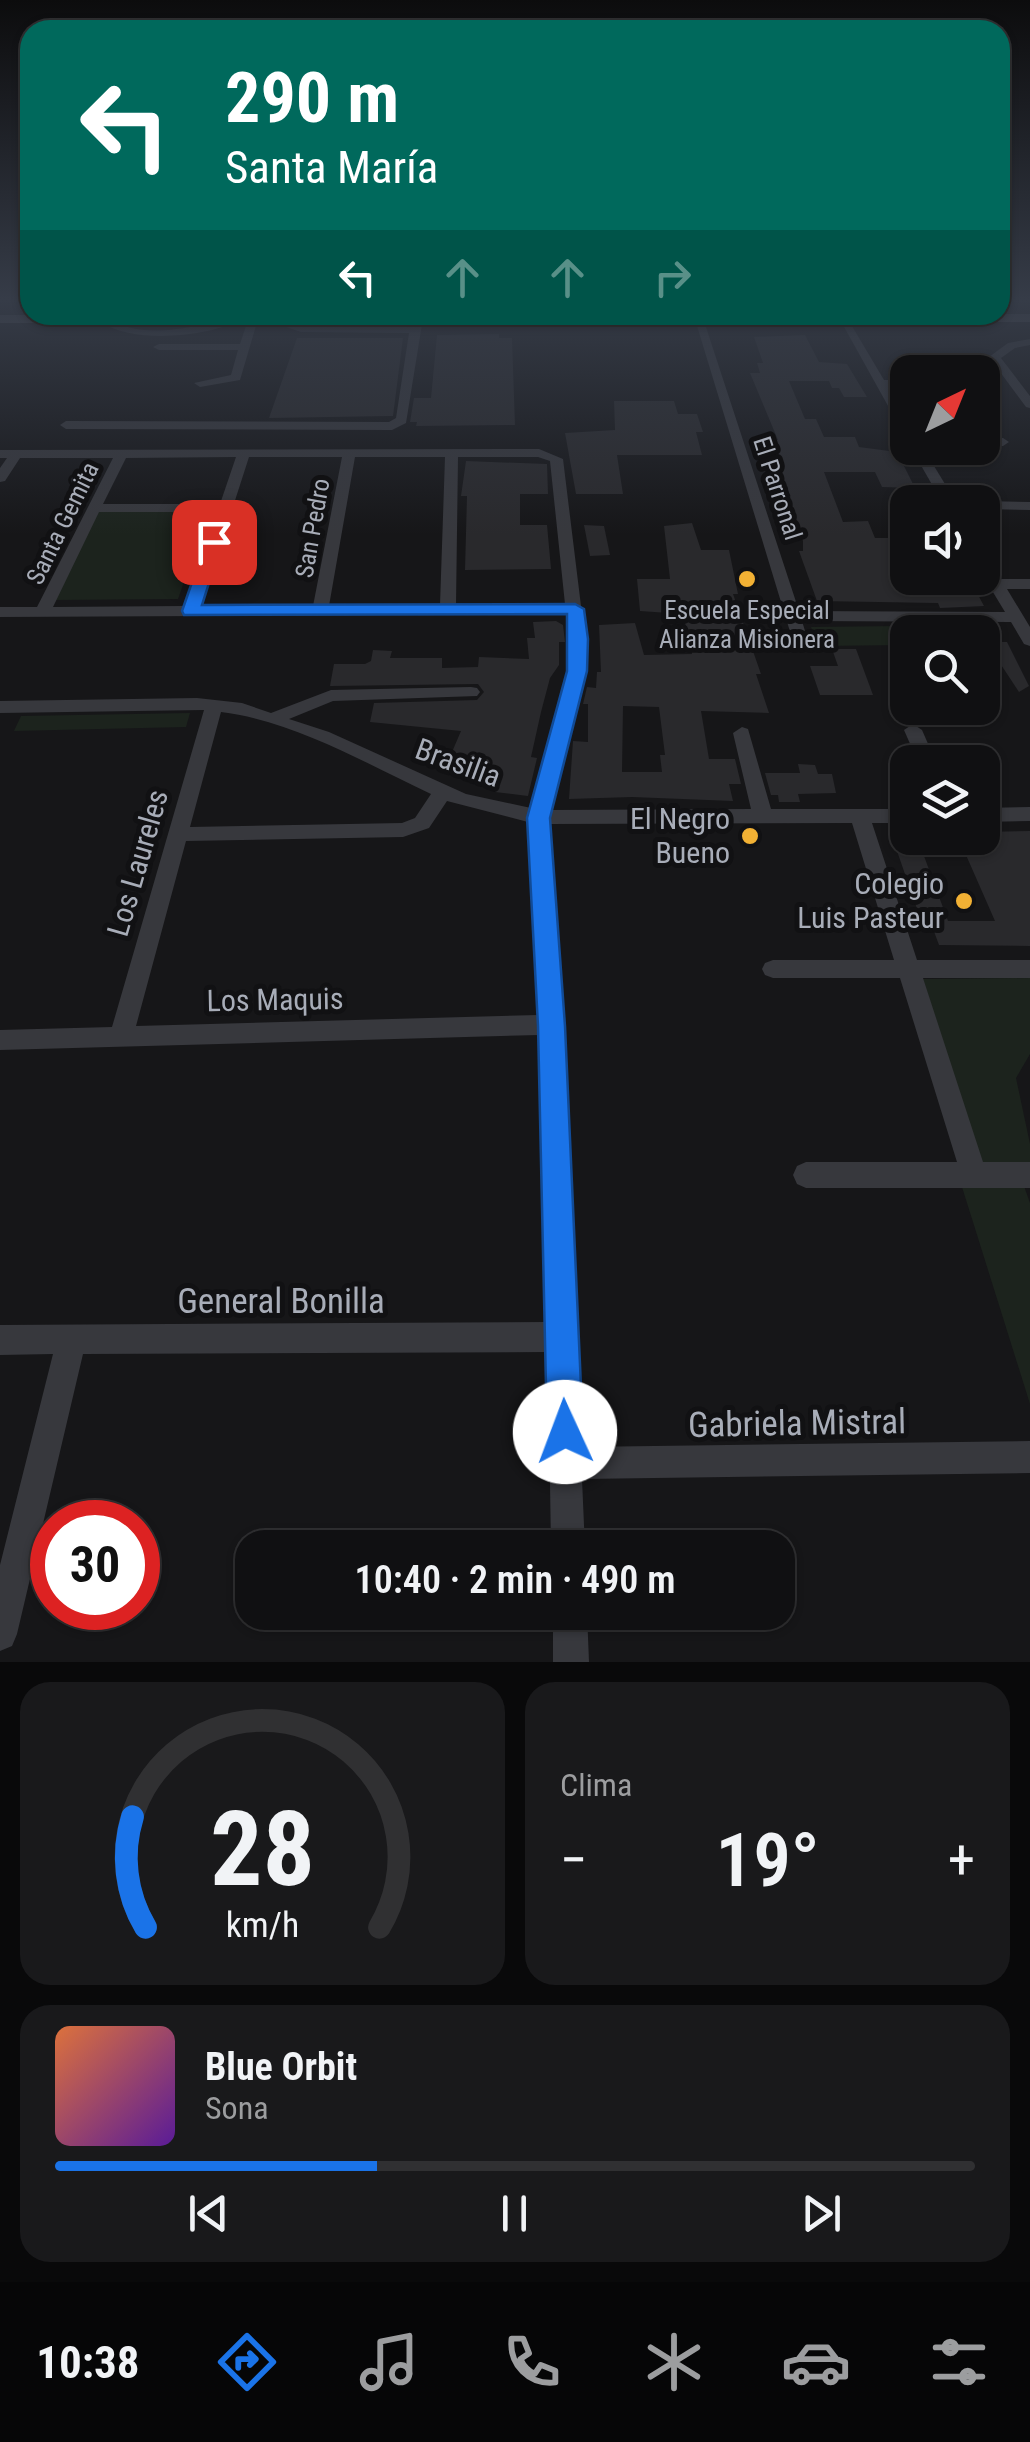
<!DOCTYPE html>
<html lang="es">
<meta charset="utf-8">
<style>
body{margin:0;font-family:"Roboto Condensed",sans-serif;background:#19191b;color:#f1f3f6;height:100vh;display:flex;flex-direction:column;font-size:38px;white-space:nowrap}
*{box-sizing:border-box;margin:0}
p{font-size:32px;color:#9c9d9f}
.icon{flex:none;width:55px;height:55px;fill:none;stroke:currentColor;stroke-width:2;stroke-linecap:round;stroke-linejoin:round}
.map{position:relative;height:1662px;overflow:hidden}
.side{display:flex;flex-direction:column;gap:20px;padding:20px;background:#09090a;flex:1}
.side>*{flex:none}
.banner{position:absolute;left:20px;top:20px;width:990px;height:305px;border-radius:30px;box-shadow:0 2px 8px #0004,0 0 0 2px #303032;background:#00695c;color:#fff;overflow:hidden}
.needle{width:65px;rotate:43deg}
.fabs{position:absolute;left:890px;top:355px;display:grid;gap:20px}
.fabs a{display:grid;place-items:center;width:110px;height:110px;border-radius:20px;background:#101012;box-shadow:0 2px 8px #0004,0 0 0 2px #303032;font-size:50px}
.speed{position:absolute;left:30px;top:1500px;display:flex;gap:20px;font-size:50px;font-weight:700;text-align:center}
.speed>*{display:grid;place-content:center;width:130px;height:130px;border-radius:50%;background:#101012;box-shadow:0 2px 8px #0004,0 0 0 2px #303032;line-height:1}
.speed .limit{border:15px solid #d22;background:#fff;color:#111}
.pin{position:absolute;display:grid;place-items:center;width:85px;height:85px;color:#fff;margin:-42px;border-radius:20px;box-shadow:0 5px 15px #0006}
.me{position:absolute;width:110px;margin:-55px;rotate:358deg;stroke-linejoin:round;filter:drop-shadow(0 0 8px #0008)}
.turn{display:flex;align-items:center;gap:35px;height:210px;padding:0 40px;font-size:45px}
.turn .icon{width:130px;height:130px;stroke-width:2.5}
.turn b{display:block;font-size:70px;line-height:85px}
.lanes{display:flex;align-items:center;height:95px;padding:0 40px;background:#0003;justify-content:center;gap:50px;direction:ltr}
.lanes .off{opacity:.35}
.big{font-size:75px;font-weight:600;line-height:1.1}
.side .tile{flex:1;display:flex;flex-direction:column;justify-content:center;gap:15px;min-width:0;padding:0 35px;border-radius:30px;background:#19191b}
.side .dial{align-items:center;gap:0}
.dial svg{height:260px;overflow:visible;fill:none;stroke:#303032;stroke-width:7;stroke-linecap:round;text-anchor:middle}
.dial text{fill:#f1f3f6;stroke:none}
.song{display:flex;align-items:center;gap:30px}
.cover{width:120px;height:120px;border-radius:15px;background:linear-gradient(135deg,hsl(20 70% 55%),hsl(270 70% 35%))}
.played{height:10px;border-radius:5px;background:linear-gradient(90deg,#1a73e8 35%,#303032 35%)}
.keys{display:flex;justify-content:space-around;direction:ltr}
.heat{display:flex;justify-content:space-between;align-items:center;font-size:55px;direction:ltr}
.side .tiles{flex:1;display:grid;gap:20px;grid-template-columns:1fr 1fr}
.tile:last-child{grid-column:span 2}
.trip{position:absolute;left:235px;top:1530px;width:560px;height:100px;border-radius:30px;background:#101012;box-shadow:0 2px 8px #0004,0 0 0 2px #303032;font-weight:600;line-height:100px;text-align:center}
.dock{display:flex;height:160px;justify-content:space-around;align-items:center;background:#060607;color:#9c9d9f}
.dock .icon{width:70px;height:70px}
.dock .current{color:#1a73e8}
.dock b{font-size:45px;color:#f1f3f6}
.map>svg:first-child{display:block}
.green{fill:#1c231d}
.building{fill:#29292c;fill-rule:evenodd}
.lines{fill:none;stroke-linecap:round;stroke-linejoin:round}
.minor{fill:#37383d;fill-rule:evenodd}
.major{fill:#53555c;fill-rule:evenodd}
.route{fill:#1a73e8;stroke:#114b97;stroke-width:2.5}
.poi-dot{fill:#f2b134;stroke:#111113;stroke-width:4}
.labels{text-anchor:middle;stroke-width:10;stroke-linejoin:round;paint-order:stroke}
.far-street-label{font-size:25px;fill:#a8adb8;stroke:#111113}
.far-poi-label{font-size:25px;fill:#a8adb8;stroke:#111113}
.street-label{font-size:30px;fill:#a8adb8;stroke:#111113}
.poi-label{font-size:30px;fill:#a8adb8;stroke:#111113;text-anchor:end}
.near-street-label{font-size:35px;fill:#a8adb8;stroke:#111113}
</style>
<div class="map">
<svg width="1030" height="1662" viewBox="0 0 1030 1662">
<rect width="100%" height="100%" fill="#161618"/>
<g class="green">
<path d="M209 510 178 599 54 600 98 511Z"/>
<path d="M899 626 907 645 818 646 811 627Z"/>
<path d="M190 713 186 727 14 731 21 716Z"/>
<path d="M1030 978V1054L1016 1078 1030 1144V1167H983L923 979Z"/>
<path d="M957 1171 1019 1172 1030 1203V1404Z"/>
</g>
<g class="building">
<path d="M499 334V338H512L515 425 416 426 417 422H410L414 398H431L437 335Z"/>
<path d="M805 335 819 362 847 364 867 397H844L839 388H832L829 381H789L805 419H816L824 437H855L859 447 897 452 915 488 882 487 875 472H824L843 522 868 521 875 538H889L908 562V578H969L984 606 940 608 938 603 817 601 799 551H803V541L768 440H778L750 373H760L757 363H763L754 337Z"/>
<path d="M297 338H403L393 416 269 418Z"/>
<path d="M614 401H674L678 414H697L703 432H696L702 455H617L623 494H576L565 433 615 430Z"/>
<path d="M466 461 547 464 548 494H520V525H547L551 569 465 570 467 496H461Z"/>
<path d="M692 523 701 550H729L738 594H733L761 674H756L769 713 701 711 709 759H735L741 784H729L733 801 632 797 569 799 573 741 588 742V704H583L587 687 596 688 597 672H601L599 625 635 623 644 655 692 654 683 614 640 611 637 579H670L664 526ZM623 706 659 707 665 755H660L662 772H622Z"/>
<path d="M584 525 604 526 610 555 590 556Z"/>
<path d="M556 621 563 625 565 642H559V665L550 678 541 712 531 757 537 758 528 796 495 792 496 787 473 784 474 779 443 773 461 731 370 722 374 703 477 700 484 692 478 684 330 686 334 664H365L371 661 373 650 392 651 390 658H442V668L478 667 479 657 529 659 527 638H535L533 622Z"/>
<path d="M986 642H1007L1029 686 1019 692Z"/>
<path d="M832 649H856L873 695H820L810 666H838Z"/>
<path d="M798 764 815 765 818 774H832L836 793 798 794 800 802H779L778 795H771L765 773H800Z"/>
<path d="M1030 831V946L939 945 932 926H923L897 851H908L902 838H982V832ZM966 855 995 921H948L924 856Z"/>
</g>
<g class="lines">
<g class="minor">
<path d="M108 316C136 343 201 326 236 316L241 319C211 337 133 344 103 323Z"/>
<path d="M273 316 302 326 411 327 415 318H423L406 423 392 430 66 429 60 425 66 421 389 422 396 418 409 333 301 332 269 321 268 319Z"/>
<path d="M694 316 703 318 799 611 1005 612 982 574V556L987 557 1001 579H1030V589H1007L1030 627V646L1024 644 1011 622 802 621 809 644 807 648H795Z"/>
<path d="M838 316H846L884 380H908V388H888L908 420V435L902 431Z"/>
<path d="M249 317 258 319 240 380 200 387 194 383 231 375 238 350H159L153 347 159 344H240Z"/>
<path d="M1030 339V345L1015 348 1001 358 1030 396V408L1026 407 989 357 1008 343Z"/>
<path d="M982 438H1003L1009 442 1003 446H982Z"/>
<path d="M911 448H923L956 502H942Z"/>
<path d="M539 449 563 459 587 655 583 690 550 810 751 809 733 733 742 727 748 729 771 809H908V823H872L917 960H1030V978H923L983 1162H1030V1188H806L797 1184 793 1175 797 1166 806 1162H957L900 978H773L765 975 762 969 765 963 773 960H894L852 823 548 824 564 1025 581 1447 1030 1441V1473L582 1479 585 1548H551L548 1352 83 1354 17 1634 12 1646 0 1651V1565L53 1354 0 1355V1325L548 1322 539 1035 0 1050V1030L112 1027 204 710 0 713V701L197 698 242 703 271 713 331 690 471 687 477 688 480 692 477 696 333 701 289 719 329 732 466 794 531 808 565 690 571 655 566 614 0 617V607H37L113 458H20L5 481 0 482V468L7 458H0V450ZM236 457 220 504H103L126 458ZM249 457H342L313 606H201ZM355 457H445L440 605 329 606ZM458 457H538L550 461 565 604 456 605ZM99 512H217L185 606 53 607ZM221 712C294 721 365 763 431 794L415 818 402 823 190 827ZM447 801 528 822 538 1015 136 1026 186 841 403 837 429 828Z"/>
<path d="M982 501 1030 502V510L982 509V502H977Z"/>
<path d="M913 724 922 730 936 762H918L904 730Z"/>
<path d="M1030 807V821L982 822V808Z"/>
<path d="M553 1612H587L589 1662H553Z"/>
</g>
<path class="major" d="M1000 314H1030V322L0 323V315Z"/>
</g>
<linearGradient id="sky" x2="0" y2="1"><stop stop-color="#0c0c0d"/><stop offset="0.56" stop-color="#363c48"/><stop offset="1" stop-color="#363c48" stop-opacity="0"/></linearGradient>
<rect width="1030" height="535" fill="url(#sky)"/>
<path class="route" d="M214 538 222 542 202 605 575 604 584 609 588 639 587 671 550 818 565 1026 583 1432 578 1444 565 1449 552 1444 547 1432 538 1026 527 818 567 671V614L184 615 182 611 206 542Z"/>
<g class="poi-dot">
<circle cx="747" cy="579" r="10"/>
<circle cx="750" cy="836" r="10"/>
<circle cx="964" cy="901" r="10"/>
</g>
<g class="labels">
<g class="far-street-label">
<text transform="translate(778 488) rotate(72)" y="9">El Parronal</text>
<text transform="translate(62 523) rotate(-64)" y="9">Santa Gemita</text>
<text transform="translate(312 528) rotate(-80)" y="9">San Pedro</text>
</g>
<g class="far-poi-label">
<text x="747" y="619">Escuela Especial<tspan x="747" dy="29">Alianza Misionera</tspan></text>
</g>
<g class="street-label">
<text transform="translate(458 763) rotate(20)" y="10">Brasilia</text>
<text transform="translate(138 863) rotate(-74)" y="10">Los Laureles</text>
<text transform="translate(275 1000) rotate(-1)" y="10">Los Maquis</text>
</g>
<g class="poi-label">
<text x="730" y="829">El Negro<tspan x="730" dy="34">Bueno</tspan></text>
<text x="944" y="894">Colegio<tspan x="944" dy="34">Luis Pasteur</tspan></text>
</g>
<g class="near-street-label">
<text x="281" y="1313">General Bonilla</text>
<text transform="translate(797 1423) rotate(-1)" y="12">Gabriela Mistral</text>
</g>
</g>
</svg>
<div class="fabs">
<a><svg class="needle" viewBox="-14 -14 28 28"><path d="M0-13l5 13h-10z" fill="#e53935"/><path d="M0 13l5-13h-10z" fill="#9c9d9f"/></svg></a>
<a><svg class="icon" aria-label="sound" viewBox="0 0 24 24"><path d="M4 9h4l5-4v14l-5-4H4zM17 9q2 3 0 6"/></svg></a>
<a><svg class="icon" aria-label="search" viewBox="0 0 24 24"><circle cx="10" cy="10" r="6"/><path d="M15 15l6 6"/></svg></a>
<a><svg class="icon" aria-label="layers" viewBox="0 0 24 24"><path d="M12 4l9 5-9 5-9-5zM3 14l9 5 9-5"/></svg></a>
</div>
<div class="speed"><div class="limit">30</div></div>
<div class="pin" style="left:214px;top:542px;background:#d93025"><svg class="icon" aria-label="arrive" viewBox="0 0 24 24"><path d="M6 21V4h12l-3 4 3 4H6"/></svg></div>
<svg class="me" style="left:565px;top:1432px" viewBox="-20 -20 40 40"><circle r="19" fill="#fff"/><path d="M0-13L10 11 0 6-10 11z" fill="#1a73e8"/></svg>
<div class="trip">10:40 · 2 min · 490 m</div>
<div class="banner">
<div class="turn"><svg class="icon" aria-label="left" viewBox="0 0 24 24"><path d="M17 20v-9H6M10 6l-5 5 5 5"/></svg><div><b>290 m</b>Santa María</div></div>
<div class="lanes"><svg class="icon" aria-label="left" viewBox="0 0 24 24"><path d="M17 20v-9H6M10 6l-5 5 5 5"/></svg><svg class="icon off" aria-label="ahead" viewBox="0 0 24 24"><path d="M12 20V5M6 11l6-6 6 6"/></svg><svg class="icon off" aria-label="ahead" viewBox="0 0 24 24"><path d="M12 20V5M6 11l6-6 6 6"/></svg><svg class="icon off" aria-label="right" viewBox="0 0 24 24"><path d="M7 20v-9h11M14 6l5 5-5 5"/></svg></div>
</div>
</div>
<section class="side">
<div class="tiles">
<div class="tile dial"><svg viewBox="0 0 100 80">
<path d="M14 69A42 42 0 1 1 86 69"/>
<path d="M14 69A42 42 0 0 1 10 35" stroke="#1a73e8"/>
<text x="50" y="56" font-size="32" font-weight="700">28</text>
<text x="50" y="72" font-size="11">km/h</text>
</svg></div>
<div class="tile"><p>Clima</p>
<div class="heat"><a>−</a><b class="big">19°</b><a>+</a></div>
</div>
<div class="tile">
<div class="song"><i class="cover"></i><div><b>Blue Orbit</b><p>Sona</p></div></div>
<div class="played"></div>
<div class="keys"><svg class="icon" aria-label="previous" viewBox="0 0 24 24"><path d="M18 5L8 12l10 7zM5 5v14"/></svg><svg class="icon" aria-label="pause" viewBox="0 0 24 24"><path d="M8 5v14M16 5v14"/></svg><svg class="icon" aria-label="next" viewBox="0 0 24 24"><path d="M6 5l10 7-10 7zM19 5v14"/></svg></div>
</div>
</div>
</section>
<nav class="dock">
<b>10:38</b>
<svg class="icon current" aria-label="directions" viewBox="0 0 24 24"><path d="M12 3l9 9-9 9-9-9zM9 14v-3h6M13 9l2 2-2 2"/></svg>
<svg class="icon" aria-label="music" viewBox="0 0 24 24"><path d="M9 18V5l10-2v13"/><circle cx="6" cy="18" r="3"/><circle cx="16" cy="16" r="3"/></svg>
<svg class="icon" aria-label="phone" viewBox="0 0 24 24"><path d="M5 4h4l2 5-3 2q2 4 5 5l2-3 5 2v4C11 20 4 13 5 4z"/></svg>
<svg class="icon" aria-label="climate" viewBox="0 0 24 24"><path d="M12 3v18M4 7l16 10M4 17L20 7"/></svg>
<svg class="icon" aria-label="car" viewBox="0 0 24 24"><path d="M5 17H2v-5l4-1 3-4h7l3 4 3 1v5h-3M9 17h6M6 11h13"/><circle cx="7" cy="17" r="2"/><circle cx="17" cy="17" r="2"/></svg>
<svg class="icon" aria-label="filters" viewBox="0 0 24 24"><path d="M4 7h16M4 17h16"/><circle cx="9" cy="7" r="2"/><circle cx="15" cy="17" r="2"/></svg>
</nav>
